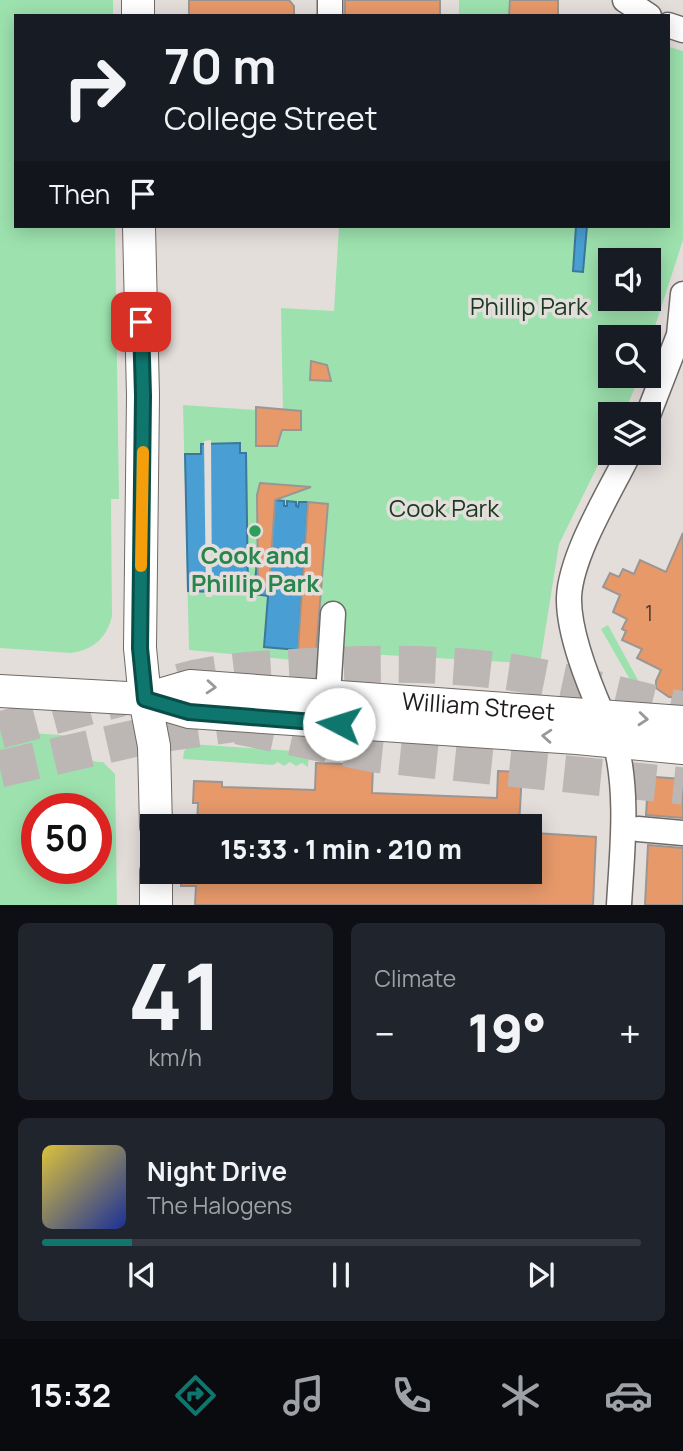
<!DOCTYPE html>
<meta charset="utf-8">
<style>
body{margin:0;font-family:Manrope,sans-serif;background:#20242c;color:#f1f3f6;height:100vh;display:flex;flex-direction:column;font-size:26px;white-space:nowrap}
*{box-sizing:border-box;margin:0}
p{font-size:23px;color:#9ea1a6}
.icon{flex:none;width:38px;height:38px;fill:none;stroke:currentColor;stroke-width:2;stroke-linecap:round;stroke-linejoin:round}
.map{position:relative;height:905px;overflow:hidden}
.side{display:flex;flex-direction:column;gap:18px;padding:18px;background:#0d0f14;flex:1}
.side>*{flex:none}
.top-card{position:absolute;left:14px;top:14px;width:656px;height:214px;border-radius:0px;box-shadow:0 4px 18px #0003;background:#171b24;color:#f1f3f6;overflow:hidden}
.controls{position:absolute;left:598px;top:248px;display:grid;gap:14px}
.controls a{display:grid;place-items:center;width:63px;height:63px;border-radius:0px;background:#171b24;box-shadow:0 4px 18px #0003;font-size:35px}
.speed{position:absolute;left:21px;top:793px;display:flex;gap:14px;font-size:35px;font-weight:700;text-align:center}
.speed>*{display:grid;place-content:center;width:91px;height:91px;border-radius:50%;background:#171b24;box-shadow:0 4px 18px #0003;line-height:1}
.speed .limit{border:10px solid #d22;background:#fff;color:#111}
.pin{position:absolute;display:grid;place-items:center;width:60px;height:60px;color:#fff;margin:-30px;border-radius:14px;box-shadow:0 4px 10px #0006}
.me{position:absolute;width:77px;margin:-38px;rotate:275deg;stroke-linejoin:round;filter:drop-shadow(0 0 5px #0008)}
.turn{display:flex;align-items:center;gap:24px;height:147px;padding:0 35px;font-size:32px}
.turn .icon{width:91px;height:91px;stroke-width:2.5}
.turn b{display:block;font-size:49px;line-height:60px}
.then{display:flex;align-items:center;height:66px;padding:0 35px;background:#0003;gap:14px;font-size:26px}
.big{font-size:52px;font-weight:800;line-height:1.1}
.side .tile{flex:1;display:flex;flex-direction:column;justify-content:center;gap:10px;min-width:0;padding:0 24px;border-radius:10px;background:#20242c}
.side .dial{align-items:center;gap:0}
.dial b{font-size:91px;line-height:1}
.song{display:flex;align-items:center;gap:21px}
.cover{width:84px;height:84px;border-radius:10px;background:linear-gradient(135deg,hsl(50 70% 55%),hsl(230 70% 35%))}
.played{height:7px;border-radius:4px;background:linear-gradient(90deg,#0f766e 15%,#363941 15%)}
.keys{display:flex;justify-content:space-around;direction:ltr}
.heat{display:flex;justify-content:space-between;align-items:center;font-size:38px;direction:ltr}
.side .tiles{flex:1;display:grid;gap:18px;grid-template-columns:1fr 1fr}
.tile:last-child{grid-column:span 2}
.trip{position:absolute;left:140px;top:814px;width:402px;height:70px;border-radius:0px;background:#171b24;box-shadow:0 4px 18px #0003;font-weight:800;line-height:70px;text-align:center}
.tabs{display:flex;height:112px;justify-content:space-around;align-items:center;background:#090b0e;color:#9ea1a6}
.tabs .icon{width:49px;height:49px}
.tabs .selected{color:#0f766e}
.tabs b{font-size:32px;color:#f1f3f6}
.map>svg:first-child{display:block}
.green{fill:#9de2ae;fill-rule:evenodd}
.water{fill:#499fd3;stroke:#3c779c;stroke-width:2}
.pier{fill:#e4dedb}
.building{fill:#e7996a;stroke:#9c9693;stroke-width:2}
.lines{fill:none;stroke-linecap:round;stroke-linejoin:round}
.highway-tunnel{stroke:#bcb7b4;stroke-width:37;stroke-dasharray:37 18;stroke-linecap:butt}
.minor-casing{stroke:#6f6a67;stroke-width:27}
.major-casing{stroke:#6f6a67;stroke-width:34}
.minor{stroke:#fff;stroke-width:24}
.major{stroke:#fff;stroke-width:32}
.oneway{stroke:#9a9898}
.route-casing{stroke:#0a4d48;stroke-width:18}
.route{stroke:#0f766e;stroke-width:12}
.slow{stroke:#f59e0b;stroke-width:12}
.leisure-dot{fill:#2e9e5b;stroke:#e4dedb;stroke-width:2.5}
.labels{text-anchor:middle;stroke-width:7;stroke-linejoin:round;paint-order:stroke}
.number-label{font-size:21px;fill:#503a2e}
.park-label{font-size:24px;fill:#183922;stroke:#e4dedb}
.leisure-label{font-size:24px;font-weight:bold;fill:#27864d;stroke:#e4dedb}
.street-label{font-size:24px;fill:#1e1b1a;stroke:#e4dedb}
</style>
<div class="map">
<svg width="683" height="905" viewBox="0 0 683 905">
<rect width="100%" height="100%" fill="#e4dedb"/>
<g class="green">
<path d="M0 0H113V16H16V226H115L119 499H111L112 616C107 638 93 650 71 653L0 648Z"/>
<path d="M459 0H510L509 16H459Z"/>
<path d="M669 47 683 51V240L649 345V338H611V376H640L623 415H611V439L559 544 540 664 315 651 314 662 189 650 183 405 283 412 281 308 334 311 339 226H668ZM611 261H649V299H611Z"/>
<path d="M608 625 639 682 633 685 601 629Z"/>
<path d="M0 731 61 735 80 740 84 745 83 758 97 762H103L115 774 117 905H0ZM37 808H96V868H37Z"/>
<path d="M191 744 309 752 308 767 302 763 296 766 290 762 284 766 278 762 273 765 183 759 184 751Z"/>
</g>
<g class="water">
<path d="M576 226H587L583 272 573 271Z"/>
<path d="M240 443V453H246L248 590H242V593L188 591 185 454H201V444Z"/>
<path d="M275 500 284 501V506H287V501L296 502V506L298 507 299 502H308L298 650 264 647 268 596 254 594 262 504Z"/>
</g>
<path class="pier" d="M211 440 212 597H206L204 441Z"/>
<g class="building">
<path d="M189 0H289L294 6V16H189Z"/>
<rect x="345" y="0" width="95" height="16"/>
<path d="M510 0H558V16H509Z"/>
<path d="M311 361 327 365 331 381 310 380Z"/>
<path d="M256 407 301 411V430H282L277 446H256Z"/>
<path d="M260 483 311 487 275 500 269 588 258 587 257 495Z"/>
<path d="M308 502 328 504 316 652 298 650Z"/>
<path d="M683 533V698L669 697 656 688V681L661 670 637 658 642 649 622 640 626 631 622 629 627 619 613 612 620 595 603 587 610 573 619 577 623 569 634 574 640 560 666 572Z"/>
<path d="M316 763 373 765 372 793 497 798 498 771 522 772 519 826H197L198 803H193L194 781 222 782V787L315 790Z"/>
<path d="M655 777 683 779V818L646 815 648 784Z"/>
<path d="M535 833 596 837 593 905H195L196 886H181V872H533Z"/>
<path d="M648 845 683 848V905H645Z"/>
</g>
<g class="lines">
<g class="highway-tunnel">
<path d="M180 682C220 671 261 669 302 667 373 663 446 662 516 673 572 682 628 698 683 710"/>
<path d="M238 726 374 754 683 786"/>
<path d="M0 730 121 698"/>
<path d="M0 769 145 736 246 722"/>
</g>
<defs>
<g id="minor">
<path d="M625 0 649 16"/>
<path d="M330 16V0"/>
<path d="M668 25 683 30"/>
<path d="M648 415 679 335 683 294"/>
<path d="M328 695 333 614"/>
<path d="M603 716C589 684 568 633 569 597 571 554 610 492 629 453"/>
<path d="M615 741C629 793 622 852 619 905"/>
<path d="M638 829 683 833"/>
</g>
<g id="major">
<path d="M138 0V16"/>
<path d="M139 226 143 396 140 648 145 699 154 746 156 826"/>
<path d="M0 691 145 699 189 712 577 738 683 748"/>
<path id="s1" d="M145 699 190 686 683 722"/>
<path d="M156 905V872"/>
</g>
</defs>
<use href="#minor" class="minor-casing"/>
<use href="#major" class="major-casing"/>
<use href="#minor" class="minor"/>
<use href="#major" class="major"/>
</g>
<defs><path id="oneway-chevron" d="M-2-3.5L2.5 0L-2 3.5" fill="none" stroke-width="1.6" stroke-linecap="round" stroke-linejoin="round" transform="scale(1.75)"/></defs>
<g class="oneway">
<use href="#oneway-chevron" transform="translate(211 687) rotate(4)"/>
<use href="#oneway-chevron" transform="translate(643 719) rotate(5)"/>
<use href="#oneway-chevron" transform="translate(547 736) rotate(-176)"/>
</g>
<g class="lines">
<defs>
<path id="route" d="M141 322 143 396 140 648 145 699 189 712 339 724"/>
</defs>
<use href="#route" class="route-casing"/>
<use href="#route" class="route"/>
<path class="slow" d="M141 566 143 452"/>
</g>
<circle class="leisure-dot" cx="255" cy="531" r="7"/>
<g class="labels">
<g class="number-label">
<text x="649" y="621">1</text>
</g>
<g class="park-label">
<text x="529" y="315">Phillip Park</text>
<text x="444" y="517">Cook Park</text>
</g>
<g class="leisure-label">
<text x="255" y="564">Cook and<tspan x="255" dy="28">Phillip Park</tspan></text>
</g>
<g class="street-label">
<text dy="8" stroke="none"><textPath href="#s1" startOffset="336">William Street</textPath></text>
</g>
</g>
</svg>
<div class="controls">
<a><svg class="icon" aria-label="sound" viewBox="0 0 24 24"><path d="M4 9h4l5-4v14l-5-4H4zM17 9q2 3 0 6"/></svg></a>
<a><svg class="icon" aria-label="search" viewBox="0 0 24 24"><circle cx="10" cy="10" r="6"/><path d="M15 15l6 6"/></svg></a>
<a><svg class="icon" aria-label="layers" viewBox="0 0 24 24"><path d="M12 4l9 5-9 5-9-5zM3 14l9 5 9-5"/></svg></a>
</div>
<div class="speed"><div class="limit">50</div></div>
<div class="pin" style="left:141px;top:322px;background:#d93025"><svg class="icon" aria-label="arrive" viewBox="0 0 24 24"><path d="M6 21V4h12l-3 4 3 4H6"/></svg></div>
<svg class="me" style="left:339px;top:724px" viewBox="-20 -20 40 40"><circle r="19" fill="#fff"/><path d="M0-13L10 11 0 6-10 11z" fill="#0f766e"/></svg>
<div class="trip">15:33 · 1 min · 210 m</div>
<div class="top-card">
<div class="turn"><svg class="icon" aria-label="right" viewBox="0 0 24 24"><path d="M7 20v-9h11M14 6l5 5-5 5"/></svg><div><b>70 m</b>College Street</div></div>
<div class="then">Then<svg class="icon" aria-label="arrive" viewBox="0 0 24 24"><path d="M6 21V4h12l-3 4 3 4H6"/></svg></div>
</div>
</div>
<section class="side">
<div class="tiles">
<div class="tile dial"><b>41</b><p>km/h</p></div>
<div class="tile"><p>Climate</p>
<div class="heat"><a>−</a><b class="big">19°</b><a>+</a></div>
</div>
<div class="tile">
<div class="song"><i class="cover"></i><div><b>Night Drive</b><p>The Halogens</p></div></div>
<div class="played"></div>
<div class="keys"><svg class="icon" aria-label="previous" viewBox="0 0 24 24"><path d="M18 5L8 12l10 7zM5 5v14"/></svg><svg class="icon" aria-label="pause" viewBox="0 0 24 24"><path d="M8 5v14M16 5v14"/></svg><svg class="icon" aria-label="next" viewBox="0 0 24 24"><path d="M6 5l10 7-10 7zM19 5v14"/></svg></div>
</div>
</div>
</section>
<nav class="tabs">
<b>15:32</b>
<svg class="icon selected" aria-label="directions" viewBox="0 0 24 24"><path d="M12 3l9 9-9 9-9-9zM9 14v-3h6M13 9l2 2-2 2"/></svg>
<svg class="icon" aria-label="music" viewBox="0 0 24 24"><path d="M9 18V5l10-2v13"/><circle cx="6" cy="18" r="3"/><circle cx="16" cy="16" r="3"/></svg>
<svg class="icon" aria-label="phone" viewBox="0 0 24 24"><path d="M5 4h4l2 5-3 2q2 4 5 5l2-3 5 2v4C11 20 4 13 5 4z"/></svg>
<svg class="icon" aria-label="climate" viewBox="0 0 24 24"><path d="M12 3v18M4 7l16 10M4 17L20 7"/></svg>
<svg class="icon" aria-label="car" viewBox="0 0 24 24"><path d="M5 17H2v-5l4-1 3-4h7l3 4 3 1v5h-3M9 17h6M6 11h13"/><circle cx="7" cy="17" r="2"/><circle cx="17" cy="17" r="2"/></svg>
</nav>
